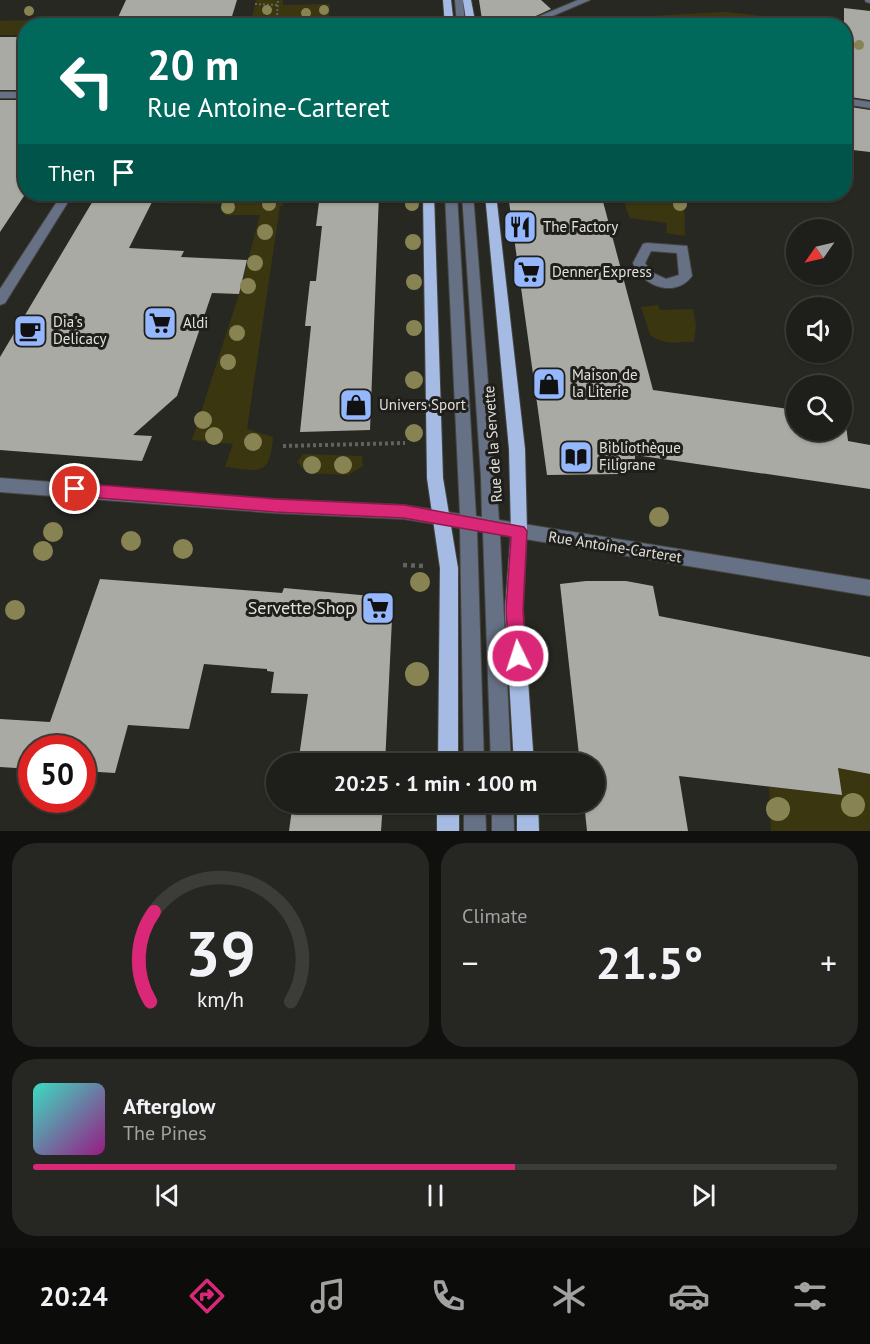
<!DOCTYPE html>
<meta charset="utf-8">
<style>
body{margin:0;font-family:"PT Sans",sans-serif;background:#262723;color:#f1f3f6;height:100vh;display:flex;flex-direction:column;font-size:22px;white-space:nowrap}
*{box-sizing:border-box;margin:0}
p{font-size:20px;color:#a1a2a2}
.icon{flex:none;width:33px;height:33px;fill:none;stroke:currentColor;stroke-width:2;stroke-linecap:round;stroke-linejoin:round}
.map{position:relative;height:831px;overflow:hidden}
.details{display:flex;flex-direction:column;gap:12px;padding:12px;background:#10100e;flex:1}
.details>*{flex:none}
.top-card{position:absolute;left:18px;top:18px;width:834px;height:183px;border-radius:24px;box-shadow:0 2px 4px #0004,0 0 0 2px #3c3c39;background:#00695c;color:#fff;overflow:hidden}
.needle{width:39px;rotate:236deg}
.controls{position:absolute;left:786px;top:219px;display:grid;gap:12px}
.controls a{display:grid;place-items:center;width:66px;height:66px;border-radius:50%;background:#1e1e1a;box-shadow:0 2px 4px #0004,0 0 0 2px #3c3c39;font-size:30px}
.speed{position:absolute;left:18px;top:735px;display:flex;gap:12px;font-size:30px;font-weight:700;text-align:center}
.speed>*{display:grid;place-content:center;width:78px;height:78px;border-radius:50%;background:#1e1e1a;box-shadow:0 2px 4px #0004,0 0 0 2px #3c3c39;line-height:1}
.speed .limit{border:9px solid #d22;background:#fff;color:#111}
.pin{position:absolute;display:grid;place-items:center;width:51px;height:51px;color:#fff;margin:-26px;border:3px solid #fff;border-radius:50%;box-shadow:0 2px 6px #0007}
.me{position:absolute;width:66px;margin:-33px;rotate:356deg;stroke-linejoin:round;filter:drop-shadow(0 0 4px #0008)}
.turn{display:flex;align-items:center;gap:21px;height:126px;padding:0 30px;font-size:27px}
.turn .icon{width:78px;height:78px;stroke-width:2.5}
.turn b{display:block;font-size:42px;line-height:51px}
.then{display:flex;align-items:center;height:57px;padding:0 30px;background:#0003;gap:12px;font-size:22px}
.big{font-size:45px;font-weight:600;line-height:1.1}
.details .widget{flex:1;display:flex;flex-direction:column;justify-content:center;gap:9px;min-width:0;padding:0 21px;border-radius:24px;background:#262723}
.details .dial{align-items:center;gap:0}
.dial svg{height:156px;overflow:visible;fill:none;stroke:#3c3c39;stroke-width:7;stroke-linecap:round;text-anchor:middle}
.dial text{fill:#f1f3f6;stroke:none}
.song{display:flex;align-items:center;gap:18px}
.cover{width:72px;height:72px;border-radius:9px;background:linear-gradient(135deg,hsl(170 70% 55%),hsl(310 70% 35%))}
.played{height:6px;border-radius:3px;background:linear-gradient(90deg,#db2777 60%,#3c3c39 60%)}
.keys{display:flex;justify-content:space-around;direction:ltr}
.heat{display:flex;justify-content:space-between;align-items:center;font-size:33px;direction:ltr}
.details .tiles{flex:1;display:grid;gap:12px;grid-template-columns:1fr 1fr}
.widget:last-child{grid-column:span 2}
.trip{position:absolute;left:266px;top:753px;width:339px;height:60px;border-radius:30px;background:#1e1e1a;box-shadow:0 2px 4px #0004,0 0 0 2px #3c3c39;font-weight:600;line-height:60px;text-align:center}
.dock{display:flex;height:96px;justify-content:space-around;align-items:center;background:#0c0c0a;color:#a1a2a2}
.dock .icon{width:42px;height:42px}
.dock .active{color:#db2777}
.dock b{font-size:27px;color:#f1f3f6}
.map>svg:first-child{display:block}
.green{fill:#393610}
.building{fill:#aaaaa4}
.lines{fill:none;stroke-linecap:round;stroke-linejoin:round}
.minor-casing{stroke:#464641;stroke-width:2}
.major-casing{stroke:#464641;stroke-width:2}
.path-far3{stroke:#62625e;stroke-width:2;stroke-dasharray:2 2;stroke-linecap:butt}
.path-far2{stroke:#62625e;stroke-width:3;stroke-dasharray:2 2;stroke-linecap:butt}
.path-far1{stroke:#62625e;stroke-width:4;stroke-dasharray:3 3;stroke-linecap:butt}
.path{stroke:#62625e;stroke-width:4.5;stroke-dasharray:4 4;stroke-linecap:butt}
.minor{fill:#677185;fill-rule:evenodd}
.major{fill:#a6bbe4;fill-rule:evenodd}
.tree{fill:#878353}
.route{fill:#db2777;stroke:#8e194d;stroke-width:1.5}
.labels{text-anchor:middle;stroke-width:6;stroke-linejoin:round;paint-order:stroke}
.poi-label{font-size:15px;fill:#e1e1de;stroke:#1f1e1a;text-anchor:start}
.street-label{font-size:15px;fill:#e1e1de;stroke:#1f1e1a}
.near-poi-label{font-size:18px;fill:#e1e1de;stroke:#1f1e1a;text-anchor:end}
</style>
<div class="map">
<svg width="870" height="831" viewBox="0 0 870 831">
<rect width="100%" height="100%" fill="#282823"/>
<g class="green">
<path d="M256 0H283V5L330 4 328 25H250Z"/>
<path d="M725 12 870 27 624 25 641 18 647 19 644 17 647 16Z"/>
<path d="M29 20 19 35H0V21Z"/>
<path d="M159 194H285L283 206H280L247 429 273 437C270 477 260 471 225 467L233 444 192 440 239 294 260 215H225L221 204 154 203Z"/>
<path d="M627 194H684L685 236 666 233 667 223 630 218 625 206Z"/>
<path d="M658 305 660 310 693 309 696 325 694 342C676 340 670 348 650 335L641 307Z"/>
<path d="M303 454 362 456 363 466 348 475 307 473 297 462Z"/>
<path d="M838 768 870 774V831H771L769 787 841 795Z"/>
</g>
<g class="building">
<path d="M126 0H237L229 26H114Z"/>
<path d="M479 0H541L551 9 514 26H483Z"/>
<path d="M844 8 870 11V100L844 96Z"/>
<path d="M559 16 570 26H536Z"/>
<rect x="0" y="37" width="26" height="53"/>
<path d="M0 100H26V193L0 232Z"/>
<path d="M844 106 870 110V152L844 149Z"/>
<path d="M97 194H156L129 248 184 251 181 257 247 260 239 294 212 293 177 396 133 435 152 436 142 461 0 450V357Z"/>
<path d="M320 194H379L370 430 300 432 311 326H305L307 307 310 281H316L322 226H316Z"/>
<path d="M508 194H601L653 390 796 410V430H842V424L846 425 848 441 870 445V489L635 455V464L620 474 547 475Z"/>
<path d="M100 579 282 593 284 588 393 598 385 764H298L308 694 271 693 274 672 267 671V669L204 664 189 729 128 725 115 773 82 771V748H32V769L0 767V719L50 722Z"/>
<path d="M586 581H626L653 586 659 616 870 657V774L838 768 842 795 679 776 688 831H587L584 802H594V764H580L560 584Z"/>
<path d="M293 802H383L381 831H289Z"/>
</g>
<g class="lines">
<defs>
<g id="minor">
<path d="M455 0H463L465 26H457Z"/>
<path d="M578 0H590L529 26H516Z"/>
<path d="M865 0H870V3L866 2Z"/>
<rect x="0" y="92" width="26" height="6"/>
<path d="M844 98 870 102V108L844 104Z"/>
<path d="M62 194H73L5 303 0 305V289Z"/>
<path d="M445 194H457L476 516 482 517 481 477 462 194H473L499 520 870 580V596L500 535 511 764H491L483 532 477 531 484 764H464L460 528 404 519 275 513 0 492V478L275 499 404 505 460 514Z"/>
<path d="M647 243 687 246 692 276C675 299 642 286 633 263L643 244ZM651 251 677 253 679 275 666 279 651 272 645 263Z"/>
<path d="M464 802H485L486 831H464Z"/>
<path d="M492 802H513L514 831H492Z"/>
</g>
<g id="major">
<path d="M443 0H451L454 26H445Z"/>
<path d="M463 0H471L476 26H467Z"/>
<path d="M423 194H434L443 478 458 568V764H438L440 568 427 478Z"/>
<path d="M485 194H496L525 449 527 531 523 610 534 764H514L505 610 511 531 509 449Z"/>
<rect x="437" y="802" width="22" height="29"/>
<path d="M517 802H538L539 831H517Z"/>
</g>
</defs>
<use href="#minor" class="minor-casing"/>
<use href="#major" class="major-casing"/>
<g class="path-far3">
<path d="M255 4 277 5"/>
<path d="M273 26 277 18 278 0"/>
</g>
<path class="path-far2" d="M606 200H613"/>
<path class="path-far1" d="M283 446 405 443"/>
<path class="path" d="M403 565 423 566"/>
<use href="#minor" class="minor"/>
<use href="#major" class="major"/>
</g>
<g class="tree">
<circle cx="267" cy="10" r="5"/>
<circle cx="324" cy="10" r="5"/>
<circle cx="29" cy="11" r="5"/>
<circle cx="306" cy="13" r="5"/>
<circle cx="859" cy="45" r="5"/>
<circle cx="269" cy="204" r="7"/>
<circle cx="412" cy="204" r="7"/>
<circle cx="680" cy="204" r="7"/>
<circle cx="228" cy="207" r="7"/>
<circle cx="265" cy="232" r="8"/>
<circle cx="413" cy="242" r="8"/>
<circle cx="255" cy="263" r="8"/>
<circle cx="414" cy="282" r="8"/>
<circle cx="248" cy="286" r="8"/>
<circle cx="414" cy="328" r="8"/>
<circle cx="237" cy="333" r="8"/>
<circle cx="228" cy="362" r="8"/>
<circle cx="414" cy="380" r="9"/>
<circle cx="203" cy="420" r="9"/>
<circle cx="414" cy="433" r="9"/>
<circle cx="214" cy="436" r="9"/>
<circle cx="253" cy="442" r="9"/>
<circle cx="312" cy="465" r="9"/>
<circle cx="343" cy="465" r="9"/>
<circle cx="659" cy="517" r="10"/>
<circle cx="53" cy="532" r="10"/>
<circle cx="131" cy="541" r="10"/>
<circle cx="183" cy="549" r="10"/>
<circle cx="43" cy="551" r="10"/>
<circle cx="420" cy="582" r="10"/>
<circle cx="15" cy="610" r="10"/>
<circle cx="417" cy="674" r="12"/>
<circle cx="853" cy="805" r="12"/>
<circle cx="778" cy="809" r="12"/>
</g>
<path class="route" d="M75 483 275 499 404 505 524 527 527 531 523 610 526 656 524 661 518 664 511 661 509 656 506 610 511 537 404 518 275 512 75 496 68 489Z"/>
<defs>
<symbol id="restaurant-square" viewBox="-11 -11 22 22"><rect x="-9" y="-9" width="18" height="18" rx="4" fill="#94b7fd" stroke="#1f1e1a"/><path d="M-5-6h1v4h1v-4h1v4h1v-4h1v5L-1.5 .5V6h-2V.5L-5-1ZM5-6V6H3V1.5H1.5Q1.5-4 5-6Z" fill="#111"/></symbol>
<symbol id="supermarket-square" viewBox="-11 -11 22 22"><rect x="-9" y="-9" width="18" height="18" rx="4" fill="#94b7fd" stroke="#1f1e1a"/><path d="M-6-5.5h2.5l.6 2H6L4.5 2H-2.5L-4.4-4H-6ZM-1.5 3.2a1.3 1.3 0 1 0 .1 0ZM3 3.2a1.3 1.3 0 1 0 .1 0Z" fill="#111"/></symbol>
<symbol id="cafe-square" viewBox="-11 -11 22 22"><rect x="-9" y="-9" width="18" height="18" rx="4" fill="#94b7fd" stroke="#1f1e1a"/><path d="M-5.5-4.5H6V0H3Q3 3.5 0 3.5H-2.5Q-5.5 3.5-5.5 0ZM3-3.2v2h1.7v-2ZM-6 4.5H4V6H-6Z" fill="#111"/></symbol>
<symbol id="shop-square" viewBox="-11 -11 22 22"><rect x="-9" y="-9" width="18" height="18" rx="4" fill="#94b7fd" stroke="#1f1e1a"/><path d="M-5-2.5h2.3a2.7 3.5 0 0 1 5.4 0H5L5.5 6h-11ZM-1.5-2.5h3a1.5 2.3 0 0 0-3 0Z" fill="#111"/></symbol>
<symbol id="library-square" viewBox="-11 -11 22 22"><rect x="-9" y="-9" width="18" height="18" rx="4" fill="#94b7fd" stroke="#1f1e1a"/><path d="M-6-4Q-3-5.5-.7-3.5V5Q-3 3-6 4ZM6-4Q3-5.5 .7-3.5V5Q3 3 6 4Z" fill="#111"/></symbol>
</defs>
<g fill-rule="evenodd">
<use href="#restaurant-square" x="501" y="208" width="38" height="38"/>
<use href="#supermarket-square" x="510" y="253" width="38" height="38"/>
<use href="#supermarket-square" x="141" y="304" width="38" height="38"/>
<use href="#cafe-square" x="11" y="312" width="38" height="38"/>
<use href="#shop-square" x="530" y="365" width="38" height="38"/>
<use href="#shop-square" x="337" y="386" width="38" height="38"/>
<use href="#library-square" x="557" y="438" width="38" height="38"/>
<use href="#supermarket-square" x="359" y="589" width="38" height="38"/>
</g>
<g class="labels">
<g class="poi-label">
<text x="543" y="232">The Factory</text>
<text x="552" y="277">Denner Express</text>
<text x="53" y="327">Dia's<tspan x="53" dy="17">Delicacy</tspan></text>
<text x="183" y="328">Aldi</text>
<text x="572" y="380">Maison de<tspan x="572" dy="17">la Literie</tspan></text>
<text x="379" y="410">Univers Sport</text>
<text x="599" y="453">Bibliothèque<tspan x="599" dy="17">Filigrane</tspan></text>
</g>
<g class="street-label">
<text transform="translate(493 444) rotate(-94)" y="5">Rue de la Servette</text>
<text transform="translate(615 547) rotate(9)" y="5">Rue Antoine-Carteret</text>
</g>
<g class="near-poi-label">
<text x="355" y="614">Servette Shop</text>
</g>
</g>
</svg>
<div class="controls">
<a><svg class="needle" viewBox="-14 -14 28 28"><path d="M0-13l5 13h-10z" fill="#e53935"/><path d="M0 13l5-13h-10z" fill="#a1a2a2"/></svg></a>
<a><svg class="icon" aria-label="sound" viewBox="0 0 24 24"><path d="M4 9h4l5-4v14l-5-4H4zM17 9q2 3 0 6"/></svg></a>
<a><svg class="icon" aria-label="search" viewBox="0 0 24 24"><circle cx="10" cy="10" r="6"/><path d="M15 15l6 6"/></svg></a>
</div>
<div class="speed"><div class="limit">50</div></div>
<div class="pin" style="left:75px;top:489px;background:#d93025"><svg class="icon" aria-label="arrive" viewBox="0 0 24 24"><path d="M6 21V4h12l-3 4 3 4H6"/></svg></div>
<svg class="me" style="left:518px;top:656px" viewBox="-20 -20 40 40"><circle r="17" fill="#db2777" stroke="#fff" stroke-width="3"/><path d="M0-11L8 9 0 5-8 9z" fill="#fff"/></svg>
<div class="trip">20:25 · 1 min · 100 m</div>
<div class="top-card">
<div class="turn"><svg class="icon" aria-label="left" viewBox="0 0 24 24"><path d="M17 20v-9H6M10 6l-5 5 5 5"/></svg><div><b>20 m</b>Rue Antoine-Carteret</div></div>
<div class="then">Then<svg class="icon" aria-label="arrive" viewBox="0 0 24 24"><path d="M6 21V4h12l-3 4 3 4H6"/></svg></div>
</div>
</div>
<section class="details">
<div class="tiles">
<div class="widget dial"><svg viewBox="0 0 100 80">
<path d="M14 69A42 42 0 1 1 86 69"/>
<path d="M14 69A42 42 0 0 1 16 23" stroke="#db2777"/>
<text x="50" y="56" font-size="32" font-weight="700">39</text>
<text x="50" y="72" font-size="11">km/h</text>
</svg></div>
<div class="widget"><p>Climate</p>
<div class="heat"><a>−</a><b class="big">21.5°</b><a>+</a></div>
</div>
<div class="widget">
<div class="song"><i class="cover"></i><div><b>Afterglow</b><p>The Pines</p></div></div>
<div class="played"></div>
<div class="keys"><svg class="icon" aria-label="previous" viewBox="0 0 24 24"><path d="M18 5L8 12l10 7zM5 5v14"/></svg><svg class="icon" aria-label="pause" viewBox="0 0 24 24"><path d="M8 5v14M16 5v14"/></svg><svg class="icon" aria-label="next" viewBox="0 0 24 24"><path d="M6 5l10 7-10 7zM19 5v14"/></svg></div>
</div>
</div>
</section>
<nav class="dock">
<b>20:24</b>
<svg class="icon active" aria-label="directions" viewBox="0 0 24 24"><path d="M12 3l9 9-9 9-9-9zM9 14v-3h6M13 9l2 2-2 2"/></svg>
<svg class="icon" aria-label="music" viewBox="0 0 24 24"><path d="M9 18V5l10-2v13"/><circle cx="6" cy="18" r="3"/><circle cx="16" cy="16" r="3"/></svg>
<svg class="icon" aria-label="phone" viewBox="0 0 24 24"><path d="M5 4h4l2 5-3 2q2 4 5 5l2-3 5 2v4C11 20 4 13 5 4z"/></svg>
<svg class="icon" aria-label="climate" viewBox="0 0 24 24"><path d="M12 3v18M4 7l16 10M4 17L20 7"/></svg>
<svg class="icon" aria-label="car" viewBox="0 0 24 24"><path d="M5 17H2v-5l4-1 3-4h7l3 4 3 1v5h-3M9 17h6M6 11h13"/><circle cx="7" cy="17" r="2"/><circle cx="17" cy="17" r="2"/></svg>
<svg class="icon" aria-label="filters" viewBox="0 0 24 24"><path d="M4 7h16M4 17h16"/><circle cx="9" cy="7" r="2"/><circle cx="15" cy="17" r="2"/></svg>
</nav>
